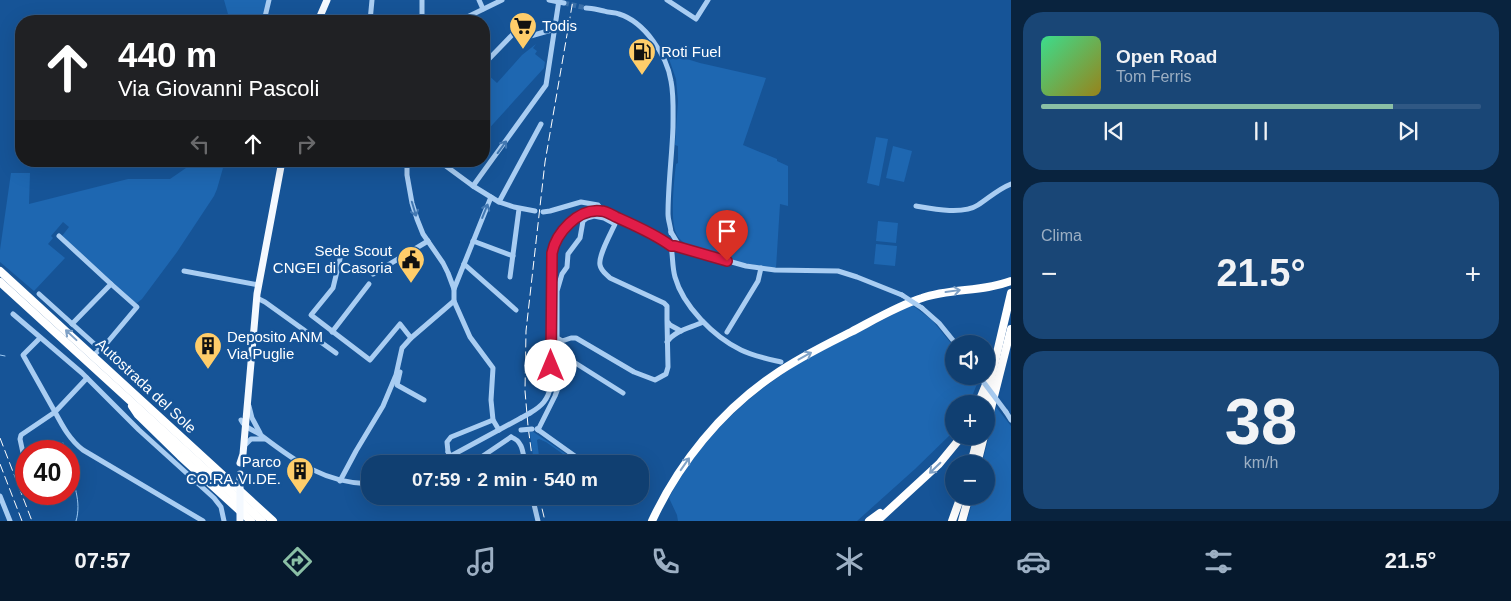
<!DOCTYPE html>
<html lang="it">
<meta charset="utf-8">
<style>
body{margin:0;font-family:Arial,sans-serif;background:#194676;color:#f1f3f6;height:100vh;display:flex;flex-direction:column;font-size:19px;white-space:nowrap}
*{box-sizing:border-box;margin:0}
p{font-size:16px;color:#9cafc3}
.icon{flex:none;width:28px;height:28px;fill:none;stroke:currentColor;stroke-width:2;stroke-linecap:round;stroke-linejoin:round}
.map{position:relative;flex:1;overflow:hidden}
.side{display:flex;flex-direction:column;gap:12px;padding:12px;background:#09233e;width:500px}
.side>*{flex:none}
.banner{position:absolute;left:15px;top:15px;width:475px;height:152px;border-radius:20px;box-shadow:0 5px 20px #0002,0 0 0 1px #305884;background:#202124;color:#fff;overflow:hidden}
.controls{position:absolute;left:945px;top:335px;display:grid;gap:10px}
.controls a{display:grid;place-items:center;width:50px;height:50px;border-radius:50%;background:#103f71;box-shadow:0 5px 20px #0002,0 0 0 1px #305884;font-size:25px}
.speed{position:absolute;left:15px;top:440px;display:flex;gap:10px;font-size:25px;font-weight:700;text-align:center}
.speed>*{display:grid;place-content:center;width:65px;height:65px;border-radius:50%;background:#103f71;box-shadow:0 5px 20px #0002,0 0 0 1px #305884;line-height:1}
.speed .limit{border:8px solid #d22;background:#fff;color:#111}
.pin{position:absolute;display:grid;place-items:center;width:42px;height:42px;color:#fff;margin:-51px -21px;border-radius:50% 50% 50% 0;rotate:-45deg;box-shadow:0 0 5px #0007}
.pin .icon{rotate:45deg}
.me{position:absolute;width:55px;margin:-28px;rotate:0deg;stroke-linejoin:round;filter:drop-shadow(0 0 4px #0008)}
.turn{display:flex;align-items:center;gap:18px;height:105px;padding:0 20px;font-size:22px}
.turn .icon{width:65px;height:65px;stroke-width:2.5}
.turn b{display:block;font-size:35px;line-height:42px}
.lanes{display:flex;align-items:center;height:48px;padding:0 20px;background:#0003;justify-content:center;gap:25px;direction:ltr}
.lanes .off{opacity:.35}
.big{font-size:38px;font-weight:800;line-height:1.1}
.side .widget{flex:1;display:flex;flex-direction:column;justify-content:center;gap:8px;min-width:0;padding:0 18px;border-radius:20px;background:#194676}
.side .dial{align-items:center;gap:0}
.dial b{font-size:65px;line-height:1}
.song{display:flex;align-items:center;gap:15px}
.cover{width:60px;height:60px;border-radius:8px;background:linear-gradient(135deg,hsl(150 70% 55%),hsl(50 70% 35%))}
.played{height:5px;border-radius:2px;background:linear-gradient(90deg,#8abfa5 80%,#305884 80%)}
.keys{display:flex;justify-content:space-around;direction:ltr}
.heat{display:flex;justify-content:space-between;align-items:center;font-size:28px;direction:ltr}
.trip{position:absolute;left:361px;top:455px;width:288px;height:50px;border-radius:20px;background:#103f71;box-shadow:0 5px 20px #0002,0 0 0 1px #305884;font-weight:800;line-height:50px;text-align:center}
.menu{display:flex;height:80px;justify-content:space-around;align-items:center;background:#06192d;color:#9cafc3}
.menu .icon{width:35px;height:35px}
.menu .selected{color:#8abfa5}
.menu b{font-size:22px;color:#f1f3f6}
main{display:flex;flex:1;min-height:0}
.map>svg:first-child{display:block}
.green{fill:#1e67b1}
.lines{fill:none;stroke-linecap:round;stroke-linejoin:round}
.stream{stroke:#9bc9f4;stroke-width:1}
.minor-tunnel{stroke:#396ea7;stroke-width:5;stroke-dasharray:5 2.5;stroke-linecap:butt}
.minor{stroke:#a9cdf2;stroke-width:5}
.major{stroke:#f4f9ff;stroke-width:7}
.highway{stroke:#fff;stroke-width:8}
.rail{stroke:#fff;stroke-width:1;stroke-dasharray:9 4;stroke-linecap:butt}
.minor-bridge{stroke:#a9cdf2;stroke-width:5}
.major-bridge{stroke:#f4f9ff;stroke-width:7}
.oneway{stroke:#4278b2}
.oneway2{stroke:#7fa1c6}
.route-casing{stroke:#92132f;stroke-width:12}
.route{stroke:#e11d48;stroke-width:9}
.labels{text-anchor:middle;stroke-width:5;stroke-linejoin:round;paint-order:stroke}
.poi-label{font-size:15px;fill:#fff;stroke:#165497;text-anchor:start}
.street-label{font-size:15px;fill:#fff;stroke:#165497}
</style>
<main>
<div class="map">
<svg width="1011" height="521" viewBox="0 0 1011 521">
<rect width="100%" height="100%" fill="#165497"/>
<g class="green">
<path d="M224 0H267L263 21H230Z"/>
<path d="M536 44 533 48 537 51 535 54 545 62 544 68 484 134V71L497 83 522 55Z"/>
<path d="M667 53 700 63 766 78 743 145 777 159V161L788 166V206L780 204 776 268C753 265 685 256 676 233 670 220 674 180 676 164L678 163V146L675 145 678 101 676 79Z"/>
<path d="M876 137 888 139 879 186 867 183Z"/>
<path d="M893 146 912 151 904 182 886 178Z"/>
<path d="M193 161H225L217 189 214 196 177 252 142 299 137 303 133 302 62 236 69 227 63 222 51 236 53 238 48 244 65 258 34 291 0 262V250L11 173H30L29 204 128 179H170L186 168Z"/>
<path d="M878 221 898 223 896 243 876 241Z"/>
<path d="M876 244 897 246 895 266 874 264Z"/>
<path d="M912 305 932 320 954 347V376H972L977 384 969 404H954V429L951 434 915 469 857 521H678L677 515 669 498C700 439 748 394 806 359Z"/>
<path d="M996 407 1011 426V521H967L974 496H986V464H982Z"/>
<path d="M532 431 581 464H577L546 442 539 439 537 440 540 464H534L530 432Z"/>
</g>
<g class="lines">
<g class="stream">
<path d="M0 355 5 356"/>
<path d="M63 443 66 451"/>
<path d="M69 464C73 484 82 501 76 521"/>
</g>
<path class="minor-tunnel" d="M564 3 586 8"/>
<g class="minor">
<path d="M479 0 483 9"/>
<path d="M549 0 564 3"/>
<path d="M667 0 696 19 708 0"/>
<path d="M586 8C593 8 598 10 604 11 609 13 615 12 619 14 645 22 667 56 671 81 674 96 673 112 673 127 672 156 668 185 668 214 668 221 671 227 671 233"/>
<path d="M264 21 269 0"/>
<path d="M370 21 372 0"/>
<path d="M422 21V0"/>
<path d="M459 21 502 0"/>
<path d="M484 64 515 32 520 39 555 29"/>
<path d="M407 161V175L412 203 417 219 423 234 443 263 448 273 454 289V301L470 337 493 368 491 400 493 420 499 430"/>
<path d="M439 161 473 186 499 202 514 207 535 211"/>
<path d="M473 186 546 85 559 0"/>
<path d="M499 202 541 124"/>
<path d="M916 206C933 209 963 215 978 205 989 198 998 189 1011 184"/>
<path d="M543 212 550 211 581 202 598 205 602 210"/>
<path d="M59 236 111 284 72 324"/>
<path d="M473 241 513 256"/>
<path d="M671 246C673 256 672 266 675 277 683 306 714 337 741 350 753 356 768 359 781 362"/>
<path d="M675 246 746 266 775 270 838 271 857 277 902 295"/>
<path d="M340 259 333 288 311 315 370 360 400 324 411 338"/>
<path d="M464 264 516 310"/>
<path d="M184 271 259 285"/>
<path d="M373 274 428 241"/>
<path d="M510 277 519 209"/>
<path d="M454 289 491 197"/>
<path d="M39 294 100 349"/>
<path d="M257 298 265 302 336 353"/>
<path d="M922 308 939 323 956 344"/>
<path d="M13 314 82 373 139 430 214 498 221 507 224 521"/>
<path d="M667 321 668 367 666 374 655 380 634 372 576 338H571L562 341 557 338V291L562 274 567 267 568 254 580 238 583 221 587 218 594 216 604 218 615 224C611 233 598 256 600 265 601 271 606 274 610 278L664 303 667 306V321L670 325 681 331"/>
<path d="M332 332 369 284"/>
<path d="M727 332 758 281 761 268"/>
<path d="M40 338 23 355 55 412 87 378"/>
<path d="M667 342C675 330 691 328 703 322"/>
<path d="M96 353 106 344 137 307 111 284"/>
<path d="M400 372 397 385 424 400"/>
<path d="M249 406 252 418 260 433"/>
<path d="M1006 412 1011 420"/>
<path d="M530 413C542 406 548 400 551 385L552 253C554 247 555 241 559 235 567 223 586 209 601 211 606 211 612 215 616 217 634 225 654 234 671 246H674L677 242 671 232"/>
<path d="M241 420C245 429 255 430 262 436 296 462 325 483 370 484"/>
<path d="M537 429 586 464"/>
<path d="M538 430 555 396 569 359 623 393"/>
<path d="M511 437C523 441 523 453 525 464"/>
<path d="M244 446 251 439H265"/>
<path d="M448 452 447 442 451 437 493 420"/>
<path d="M23 453 20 439 21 435 55 412C63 427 70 440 83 450L203 521"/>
<path d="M436 464 521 418"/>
<path d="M471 464 511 437"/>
<path d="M340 481 356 451 383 406 396 375 402 348 411 338 454 301"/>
<path d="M0 496 10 521"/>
<path d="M532 496 538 521"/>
<path d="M628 496 637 501"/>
</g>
<g class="major">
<path d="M318 21 327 0"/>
<path d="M240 463 243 454 257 294 282 161"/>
</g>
<g class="highway">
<path d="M0 271 273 521"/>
<path d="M0 282 262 521"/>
<path d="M978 404 987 382"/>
<path d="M985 404 1011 293"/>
<path d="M132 406 138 415 180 456 251 521"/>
<path d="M986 428 1011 329"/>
<path d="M971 464 978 436"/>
<path d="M977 464 984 436"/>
<path d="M652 521C679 463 721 411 774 375 798 358 825 345 851 332 874 320 897 306 922 298 951 288 983 292 1011 281"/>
<path d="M869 521 880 513"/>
<path d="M877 521 939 464 962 436"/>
<path d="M952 521 961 496"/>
<path d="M962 521 969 496"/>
</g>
<g class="rail">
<path d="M0 438 32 521"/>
<path d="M0 464 22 521"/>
<path d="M533 464 528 426 525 391 526 331 545 162 573 0"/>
<path d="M539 496 545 521"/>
</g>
<g class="minor-bridge">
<path d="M902 295 922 308"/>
<path d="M979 376 1006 412"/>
<path d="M521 418 530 413"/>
<path d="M521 430 532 429"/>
<path d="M448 452 453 460"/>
</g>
<path class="major-bridge" d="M240 474V521"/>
</g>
<defs><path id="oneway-shaft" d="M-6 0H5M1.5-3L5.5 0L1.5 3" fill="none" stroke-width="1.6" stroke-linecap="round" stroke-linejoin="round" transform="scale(1.25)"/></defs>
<g class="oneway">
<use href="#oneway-shaft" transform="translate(502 147) rotate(-54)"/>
<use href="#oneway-shaft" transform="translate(414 209) rotate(73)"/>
<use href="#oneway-shaft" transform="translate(485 211) rotate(-68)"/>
</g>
<g class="oneway2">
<use href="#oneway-shaft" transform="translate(953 291) rotate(-8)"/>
<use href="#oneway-shaft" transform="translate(71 335) rotate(-137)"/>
<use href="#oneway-shaft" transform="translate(805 356) rotate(-29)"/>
<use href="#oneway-shaft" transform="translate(685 464) rotate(-55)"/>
<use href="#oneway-shaft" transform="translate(935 468) rotate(136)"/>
</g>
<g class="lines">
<defs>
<path id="route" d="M551 366 552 253C556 233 578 208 601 211 606 211 612 215 616 217 634 225 655 234 671 246H675L727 261"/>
</defs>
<use href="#route" class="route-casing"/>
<use href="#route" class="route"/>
</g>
<defs>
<symbol id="supermarket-pin" viewBox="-11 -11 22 30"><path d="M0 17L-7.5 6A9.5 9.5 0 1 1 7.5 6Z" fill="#ffcd6a" stroke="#165497"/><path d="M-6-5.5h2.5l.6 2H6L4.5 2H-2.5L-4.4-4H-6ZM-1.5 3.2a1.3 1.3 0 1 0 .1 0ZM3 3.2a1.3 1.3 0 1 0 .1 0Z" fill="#111"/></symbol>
<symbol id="fuel-pin" viewBox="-11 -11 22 30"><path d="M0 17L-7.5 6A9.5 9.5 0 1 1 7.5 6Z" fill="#ffcd6a" stroke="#165497"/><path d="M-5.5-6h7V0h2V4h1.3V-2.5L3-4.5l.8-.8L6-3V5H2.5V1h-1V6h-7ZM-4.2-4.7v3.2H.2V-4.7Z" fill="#111"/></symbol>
<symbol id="civic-pin" viewBox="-11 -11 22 30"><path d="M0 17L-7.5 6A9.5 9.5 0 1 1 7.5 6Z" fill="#ffcd6a" stroke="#165497"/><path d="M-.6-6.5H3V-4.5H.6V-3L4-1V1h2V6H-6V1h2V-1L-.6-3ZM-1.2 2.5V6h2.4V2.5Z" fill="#111"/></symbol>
<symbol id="building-pin" viewBox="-11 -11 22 30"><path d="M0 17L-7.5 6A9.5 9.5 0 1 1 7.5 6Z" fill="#ffcd6a" stroke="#165497"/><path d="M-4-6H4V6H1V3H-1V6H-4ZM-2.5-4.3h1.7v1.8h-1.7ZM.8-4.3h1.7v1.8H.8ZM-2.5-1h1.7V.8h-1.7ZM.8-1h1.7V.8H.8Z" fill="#111"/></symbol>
</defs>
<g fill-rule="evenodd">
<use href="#supermarket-pin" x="507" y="10" width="32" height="43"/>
<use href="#fuel-pin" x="626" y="36" width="32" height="43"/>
<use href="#civic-pin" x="395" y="244" width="32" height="43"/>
<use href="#building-pin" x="192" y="330" width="32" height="43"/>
<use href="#building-pin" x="284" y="455" width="32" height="43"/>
</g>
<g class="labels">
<g class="poi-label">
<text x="542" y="31">Todis</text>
<text x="661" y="57">Roti Fuel</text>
<text x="392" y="256" text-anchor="end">Sede Scout<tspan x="392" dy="17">CNGEI di Casoria</tspan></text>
<text x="227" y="342">Deposito ANM<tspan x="227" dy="17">Via Puglie</tspan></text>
<text x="281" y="467" text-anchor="end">Parco<tspan x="281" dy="17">CO.RA.VI.DE.</tspan></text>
</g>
<g class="street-label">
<text transform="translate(146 386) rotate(43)" y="5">Autostrada del Sole</text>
</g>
</g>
</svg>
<div class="controls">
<a><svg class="icon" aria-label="sound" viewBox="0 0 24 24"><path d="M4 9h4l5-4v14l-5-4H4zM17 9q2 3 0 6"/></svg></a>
<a>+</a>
<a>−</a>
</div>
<div class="speed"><div class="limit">40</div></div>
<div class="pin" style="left:727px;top:261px;background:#d93025"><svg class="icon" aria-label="arrive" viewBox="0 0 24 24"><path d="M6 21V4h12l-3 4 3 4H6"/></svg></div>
<svg class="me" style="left:551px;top:366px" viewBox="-20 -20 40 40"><circle r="19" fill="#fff"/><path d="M0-13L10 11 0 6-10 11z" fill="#e11d48"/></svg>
<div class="trip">07:59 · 2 min · 540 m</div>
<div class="banner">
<div class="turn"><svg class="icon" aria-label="ahead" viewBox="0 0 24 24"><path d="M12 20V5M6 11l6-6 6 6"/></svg><div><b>440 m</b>Via Giovanni Pascoli</div></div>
<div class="lanes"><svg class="icon off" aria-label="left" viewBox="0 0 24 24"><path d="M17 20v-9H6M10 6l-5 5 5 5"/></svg><svg class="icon" aria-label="ahead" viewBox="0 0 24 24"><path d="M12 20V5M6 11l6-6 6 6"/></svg><svg class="icon off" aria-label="right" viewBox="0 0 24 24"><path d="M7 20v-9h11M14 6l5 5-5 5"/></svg></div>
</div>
</div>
<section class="side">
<div class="widget">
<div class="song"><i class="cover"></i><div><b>Open Road</b><p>Tom Ferris</p></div></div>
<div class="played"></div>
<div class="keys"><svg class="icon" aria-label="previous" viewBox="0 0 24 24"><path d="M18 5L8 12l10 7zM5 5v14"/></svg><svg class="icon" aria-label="pause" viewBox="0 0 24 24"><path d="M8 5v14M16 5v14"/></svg><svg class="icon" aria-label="next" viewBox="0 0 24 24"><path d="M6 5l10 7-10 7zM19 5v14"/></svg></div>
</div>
<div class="widget"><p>Clima</p>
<div class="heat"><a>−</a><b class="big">21.5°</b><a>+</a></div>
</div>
<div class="widget dial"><b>38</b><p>km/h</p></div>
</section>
</main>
<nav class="menu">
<b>07:57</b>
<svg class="icon selected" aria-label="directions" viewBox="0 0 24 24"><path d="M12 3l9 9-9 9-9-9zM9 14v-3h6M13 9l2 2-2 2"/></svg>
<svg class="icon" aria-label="music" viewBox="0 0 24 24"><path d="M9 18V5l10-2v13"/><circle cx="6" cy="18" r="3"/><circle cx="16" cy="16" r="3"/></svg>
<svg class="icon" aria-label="phone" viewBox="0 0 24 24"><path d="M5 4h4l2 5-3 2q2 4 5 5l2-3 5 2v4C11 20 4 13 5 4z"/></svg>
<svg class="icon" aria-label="climate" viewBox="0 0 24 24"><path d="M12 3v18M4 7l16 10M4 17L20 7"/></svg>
<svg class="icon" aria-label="car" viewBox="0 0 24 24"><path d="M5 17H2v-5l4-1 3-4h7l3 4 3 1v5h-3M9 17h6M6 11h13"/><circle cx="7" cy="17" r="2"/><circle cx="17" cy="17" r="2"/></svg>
<svg class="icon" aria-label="filters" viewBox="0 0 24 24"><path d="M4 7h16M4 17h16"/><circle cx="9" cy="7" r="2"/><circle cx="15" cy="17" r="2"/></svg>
<b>21.5°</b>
</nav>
